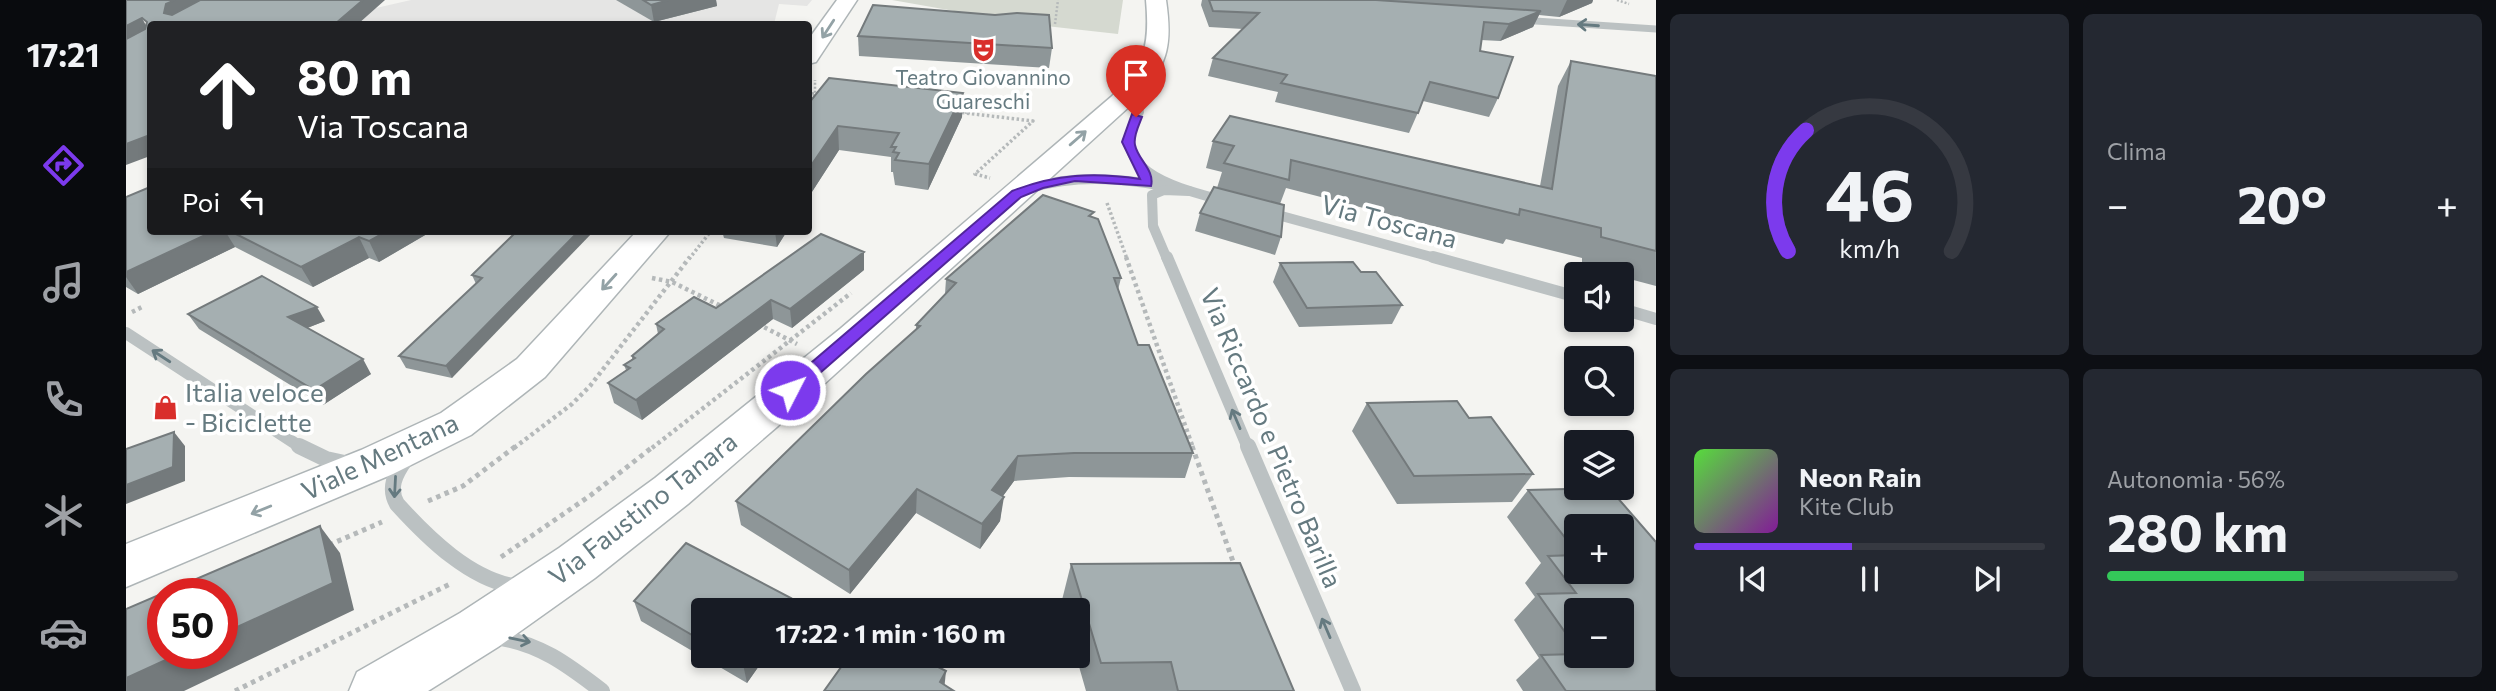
<!DOCTYPE html>
<html lang="it">
<meta charset="utf-8">
<style>
body{margin:0;font-family:Commissioner,sans-serif;background:#242831;color:#f1f3f6;height:100vh;display:flex;flex-direction:column;font-size:26px;white-space:nowrap}
*{box-sizing:border-box;margin:0}
p{font-size:23px;color:#9ea1a6}
.icon{flex:none;width:38px;height:38px;fill:none;stroke:currentColor;stroke-width:2;stroke-linecap:round;stroke-linejoin:round}
.map{position:relative;flex:1;overflow:hidden}
.sheet{display:flex;flex-direction:column;gap:14px;padding:14px;background:#0d0f14;width:840px}
.sheet>*{flex:none}
.hud{position:absolute;left:21px;top:21px;width:665px;height:214px;border-radius:7px;box-shadow:0 4px 10px #0003;background:#202124;color:#fff;overflow:hidden}
.fabs{position:absolute;left:1438px;top:262px;display:grid;gap:14px}
.fabs a{display:grid;place-items:center;width:70px;height:70px;border-radius:7px;background:#171b24;box-shadow:0 4px 10px #0003;font-size:35px}
.speed{position:absolute;left:21px;top:578px;display:flex;gap:14px;font-size:35px;font-weight:700;text-align:center}
.speed>*{display:grid;place-content:center;width:91px;height:91px;border-radius:50%;background:#171b24;box-shadow:0 4px 10px #0003;line-height:1}
.speed .limit{border:10px solid #d22;background:#fff;color:#111}
.pin{position:absolute;display:grid;place-items:center;width:60px;height:60px;color:#fff;margin:-72px -30px;border-radius:50% 50% 50% 0;rotate:-45deg;box-shadow:0 0 7px #0007}
.pin .icon{rotate:45deg}
.me{position:absolute;width:77px;margin:-38px;rotate:49deg;stroke-linejoin:round;filter:drop-shadow(0 0 5px #0008)}
.turn{display:flex;align-items:center;gap:24px;height:147px;padding:0 35px;font-size:32px}
.turn .icon{width:91px;height:91px;stroke-width:2.5}
.turn b{display:block;font-size:49px;line-height:60px}
.then{display:flex;align-items:center;height:66px;padding:0 35px;background:#0003;gap:14px;font-size:26px}
.big{font-size:52px;font-weight:700;line-height:1.1}
.sheet .tile{flex:1;display:flex;flex-direction:column;justify-content:center;gap:10px;min-width:0;padding:0 24px;border-radius:10px;background:#242831}
.sheet .dial{align-items:center;gap:0}
.dial svg{height:182px;overflow:visible;fill:none;stroke:#363941;stroke-width:7;stroke-linecap:round;text-anchor:middle}
.dial text{fill:#f1f3f6;stroke:none}
.song{display:flex;align-items:center;gap:21px}
.cover{width:84px;height:84px;border-radius:10px;background:linear-gradient(135deg,hsl(110 70% 55%),hsl(290 70% 35%))}
.played{height:7px;border-radius:4px;background:linear-gradient(90deg,#7c3aed 45%,#363941 45%)}
.keys{display:flex;justify-content:space-around;direction:ltr}
.heat{display:flex;justify-content:space-between;align-items:center;font-size:38px;direction:ltr}
.charge{height:10px;border-radius:5px;background:linear-gradient(90deg,#34c759 56%,#363941 0)}
.sheet .tiles{flex:1;display:grid;gap:14px;grid-template-columns:repeat(2,1fr)}
.trip{position:absolute;left:565px;top:598px;width:399px;height:70px;border-radius:7px;background:#171b24;box-shadow:0 4px 10px #0003;font-weight:700;line-height:70px;text-align:center}
main{display:flex;flex:1;min-height:0}
.tabs{display:flex;flex-direction:column;width:126px;justify-content:space-around;align-items:center;background:#090b0e;color:#9ea1a6}
.tabs .icon{width:49px;height:49px}
.tabs .current{color:#7c3aed}
.tabs b{font-size:32px;color:#f1f3f6}
.map>svg:first-child{display:block}
.built{fill:#e5e5e4}
.green{fill:#d5d9d0}
.lines{fill:none;stroke-linecap:round;stroke-linejoin:round}
.major-casing{stroke:#aeb5b7;stroke-width:3}
.path-far3{stroke:#b5b9ba;stroke-width:2.5;stroke-dasharray:2 2;stroke-linecap:butt}
.path-far2{stroke:#b5b9ba;stroke-width:3.5;stroke-dasharray:2.5 2.5;stroke-linecap:butt}
.path-far1{stroke:#b5b9ba;stroke-width:4.5;stroke-dasharray:3.5 3.5;stroke-linecap:butt}
.path{stroke:#b5b9ba;stroke-width:5;stroke-dasharray:4.5 4.5;stroke-linecap:butt}
.minor-far3{stroke:#bbc1c2;stroke-width:7}
.minor-far2{stroke:#bbc1c2;stroke-width:10}
.minor-far1{stroke:#bbc1c2;stroke-width:12}
.minor{stroke:#bbc1c2;stroke-width:16}
.major{fill:#fff;fill-rule:evenodd}
.wall{fill:#8e9698;fill-rule:evenodd}
.shaded-wall{fill:#747a7c}
.building{fill:#a5afb1;stroke:#747a7c;stroke-width:2}
.oneway{stroke:#657a80}
.oneway2{stroke:#93a2a6}
.route{fill:#7c3aed;stroke:#51269a;stroke-width:2}
.labels{text-anchor:middle;stroke-width:7;stroke-linejoin:round;paint-order:stroke}
.far-poi-label{font-size:21px;fill:#657a80;stroke:#fff}
.street-label{font-size:26px;fill:#657a80;stroke:#fff}
.poi-label{font-size:26px;fill:#657a80;stroke:#fff;text-anchor:start}
</style>
<main>
<nav class="tabs">
<b>17:21</b>
<svg class="icon current" aria-label="directions" viewBox="0 0 24 24"><path d="M12 3l9 9-9 9-9-9zM9 14v-3h6M13 9l2 2-2 2"/></svg>
<svg class="icon" aria-label="music" viewBox="0 0 24 24"><path d="M9 18V5l10-2v13"/><circle cx="6" cy="18" r="3"/><circle cx="16" cy="16" r="3"/></svg>
<svg class="icon" aria-label="phone" viewBox="0 0 24 24"><path d="M5 4h4l2 5-3 2q2 4 5 5l2-3 5 2v4C11 20 4 13 5 4z"/></svg>
<svg class="icon" aria-label="climate" viewBox="0 0 24 24"><path d="M12 3v18M4 7l16 10M4 17L20 7"/></svg>
<svg class="icon" aria-label="car" viewBox="0 0 24 24"><path d="M5 17H2v-5l4-1 3-4h7l3 4 3 1v5h-3M9 17h6M6 11h13"/><circle cx="7" cy="17" r="2"/><circle cx="17" cy="17" r="2"/></svg>
</nav>
<div class="map">
<svg width="1530" height="691" viewBox="0 0 1530 691">
<rect width="100%" height="100%" fill="#f4f4f1"/>
<path class="built" d="M285 0H686L681 6 653 4 648 24H180Z"/>
<path class="green" d="M766 0H997L992 34 902 24Z"/>
<g class="lines">
<defs>
<g id="major">
<path d="M711 0H731L690 62 682 64V40Z"/>
<path d="M1020 0H1040C1046 42 1043 62 1016 95L652 426 562 504 469 578 372 647 302 691H223L231 672 334 613 433 548 529 478 714 329 985 97C1019 65 1024 46 1020 0Z"/>
<path d="M511 231H545L419 377 345 435 267 474 0 587V544L235 450 315 413 391 359Z"/>
</g>
</defs>
<use href="#major" class="major-casing"/>
<g class="path-far3">
<path d="M1491 0 1503 4"/>
<path d="M929 24 932 0"/>
<path d="M682 93 693 94"/>
<path d="M682 102 689 94V80"/>
<path d="M831 112 844 113"/>
</g>
<g class="path-far2">
<path d="M831 112 907 121 849 174 864 178"/>
<path d="M981 203 1001 259"/>
<path d="M563 259 585 231"/>
</g>
<g class="path-far1">
<path d="M1000 257 1067 448"/>
<path d="M526 278 546 282 599 308"/>
<path d="M6 312 18 306"/>
<path d="M632 324 671 344"/>
<path d="M388 448 446 404 464 386 564 257"/>
<path d="M526 448 725 293"/>
</g>
<g class="path">
<path d="M1066 446 1109 567"/>
<path d="M302 501 337 486 390 446"/>
<path d="M203 545 256 522"/>
<path d="M375 557 465 495 528 446"/>
<path d="M109 691 324 584"/>
</g>
<g class="minor-far3">
<path d="M1394 20 1530 29"/>
<path d="M1012 113 1021 96 1026 72"/>
</g>
<g class="minor-far2">
<path d="M1013 112C977 173 1056 189 1099 201"/>
<path d="M904 188C949 175 992 178 1038 186"/>
<path d="M1141 212 1313 259"/>
<path d="M1041 259 1027 226 1026 195 1038 190 1063 191"/>
</g>
<g class="minor-far1">
<path d="M1041 257 1122 448"/>
<path d="M1307 257 1451 297"/>
<path d="M1496 309 1530 319"/>
<path d="M0 333 176 448"/>
</g>
<g class="minor">
<path d="M173 446 200 459 223 464"/>
<path d="M1122 446 1227 691"/>
<path d="M279 460C269 474 262 488 271 504 302 538 345 581 393 587"/>
<path d="M368 637C412 642 442 665 476 691"/>
</g>
<use href="#major" class="major"/>
</g>
<g class="wall">
<path d="M490 0H590L591 6 528 22Z"/>
<path d="M1076 0H1467L1466 3 1433 17 1413 15 1407 27 1374 41 1355 40 1354 51 1372 98 1363 117 1297 101 1283 133 1149 102 1152 92 1082 76 1087 58 1117 29 1083 27 1075 5Z"/>
<path d="M732 36 926 48 923 68 733 56Z"/>
<path d="M1445 61 1530 76V286L1496 277V275H1486L1456 267V258L1380 239 1377 244 1160 188 1154 204 1155 237 1149 255 1069 231 1074 213 1091 188 1096 172 1080 168 1087 141 1414 186 1432 86Z"/>
<path d="M837 93 836 117 802 190 769 185 767 172H765V157L713 150 682 198V104Z"/>
<path d="M0 197 24 231H306L253 262 243 258 187 287 109 247 12 294 0 287Z"/>
<path d="M967 218 995 278 992 290 1012 345 1067 453 1059 478 943 477 888 481 877 496 874 521 854 549 790 513 724 594 615 525 610 501 790 330V325L819 294 820 279Z"/>
<path d="M391 231 326 378 280 368 273 356 350 284 346 275Z"/>
<path d="M596 231H661L651 247 598 238Z"/>
<path d="M1154 263 1235 272 1276 305 1266 324 1173 327 1147 282Z"/>
<path d="M738 270 666 328 647 319 516 420 488 403 482 383 500 370 498 365 506 359V356L532 334 530 324Z"/>
<path d="M62 314 199 321 181 328 245 374 197 405 73 329Z"/>
<path d="M1241 403 1343 418 1407 474 1386 502 1271 504 1226 431Z"/>
<path d="M1483 488 1530 691H1397L1390 680 1413 658 1388 620 1409 597 1399 583 1415 563 1381 517 1402 490ZM1451 527 1496 572H1451ZM1451 611 1496 656H1451Z"/>
<path d="M945 564 1168 691H960L950 656H952V611H937L935 604Z"/>
<path d="M508 601 578 611V656H640L621 683 515 621Z"/>
</g>
<g class="shaded-wall">
<path d="M49 0H85L47 24 38 13 40 4Z"/>
<path d="M237 0H259L232 24H209Z"/>
<path d="M543 0H590L591 6 528 22 525 5Z"/>
<path d="M1441 0H1467L1466 3 1433 17Z"/>
<path d="M1415 11 1407 27 1374 41 1383 24Z"/>
<path d="M16 18 24 33 0 46V26Z"/>
<path d="M837 93 836 117 802 190 803 164Z"/>
<path d="M712 126 713 150 682 198V170Z"/>
<path d="M24 135V156L0 165V144Z"/>
<path d="M88 231H99L109 247 12 294 0 277V272Z"/>
<path d="M261 231H306L253 262 243 241Z"/>
<path d="M453 231H468L326 378 320 366Z"/>
<path d="M649 231H661L651 247Z"/>
<path d="M233 237 243 258 187 287 175 267Z"/>
<path d="M738 252V270L666 328 664 309Z"/>
<path d="M645 300 647 319 516 420 510 400Z"/>
<path d="M191 307 199 321 171 332 162 317Z"/>
<path d="M237 359 245 374 197 405 188 390Z"/>
<path d="M48 432 59 446V481L0 504V485Z"/>
<path d="M892 456 888 481 863 515 866 490Z"/>
<path d="M791 489 790 513 724 594 723 570Z"/>
<path d="M878 497 874 521 854 549 856 524Z"/>
<path d="M194 526 214 553 228 610 58 691H0V678L55 653H96V634Z"/>
<path d="M665 598 666 611H655Z"/>
<path d="M622 656H640L621 683 617 664Z"/>
<path d="M820 671 818 691 814 682Z"/>
</g>
<g class="building">
<path d="M0 0H49L40 4 38 13 46 15 74 0H237L209 24H24V135L0 144V39L19 29 21 22 16 18 0 26Z"/>
<path d="M517 0H543L525 5Z"/>
<path d="M1083 0H1250L1415 11 1383 24 1358 22 1354 51 1387 57 1372 98 1304 82 1292 113 1155 83 1161 75 1087 58 1133 13 1087 11Z"/>
<path d="M747 5 869 15 891 13 923 15 926 48 732 36Z"/>
<path d="M1445 61 1530 76V251L1475 237V228L1394 209 1393 215 1165 160 1163 180 1098 163 1108 146 1087 141 1104 116 1426 189Z"/>
<path d="M703 78 837 93 803 164 769 160 773 153 767 152 770 147H765L773 133 712 126 682 170V104Z"/>
<path d="M24 187V231H88L0 272V197Z"/>
<path d="M1088 187 1158 205 1155 237 1074 213Z"/>
<path d="M917 195 968 212 963 216 972 219 995 278H988L1012 345H1023L1067 453H948L892 456 866 490 878 497 856 524 791 489 723 570 610 501 740 374 794 326 790 325 830 283 820 279Z"/>
<path d="M104 231H261L243 241 233 237 175 267Z"/>
<path d="M391 231H453L320 366 273 356 356 278 346 275Z"/>
<path d="M695 234 738 252 664 309 645 300 510 400 482 383 504 368 498 365 509 358 506 356 538 329 530 324 568 297 590 308Z"/>
<path d="M1227 262 1235 272H1250L1276 305 1181 308 1154 263Z"/>
<path d="M136 276 191 307 162 317 237 359 188 390 62 314Z"/>
<path d="M1331 401 1343 418 1365 417 1407 474 1288 476 1241 403Z"/>
<path d="M48 432 47 467 0 485V449Z"/>
<path d="M1483 488 1530 542V691H1440L1415 655 1451 654V656H1496V611H1451V649L1412 594 1450 593 1422 556 1451 555V572H1496V527H1451V553L1402 490Z"/>
<path d="M194 526 207 583 96 634V593H37V653H55L0 678V609Z"/>
<path d="M560 543 665 598 655 611H578V642L508 601Z"/>
<path d="M1114 563 1168 691H1052L1045 662 975 663 945 564Z"/>
<path d="M603 656H622L617 664Z"/>
<path d="M723 656H791L820 671 814 682 828 691H698Z"/>
</g>
<defs><path id="oneway-shaft" d="M-6 0H5M1.5-3L5.5 0L1.5 3" fill="none" stroke-width="1.6" stroke-linecap="round" stroke-linejoin="round" transform="scale(1.75)"/></defs>
<g class="oneway">
<use href="#oneway-shaft" transform="translate(1462 25) rotate(-176)"/>
<use href="#oneway-shaft" transform="translate(35 356) rotate(-147)"/>
<use href="#oneway-shaft" transform="translate(1110 419) rotate(-113)"/>
<use href="#oneway-shaft" transform="translate(269 487) rotate(93)"/>
<use href="#oneway-shaft" transform="translate(1200 628) rotate(-113)"/>
<use href="#oneway-shaft" transform="translate(394 640) rotate(12)"/>
</g>
<g class="oneway2">
<use href="#oneway-shaft" transform="translate(702 29) rotate(123)"/>
<use href="#oneway-shaft" transform="translate(952 138) rotate(-41)"/>
<use href="#oneway-shaft" transform="translate(483 282) rotate(132)"/>
<use href="#oneway-shaft" transform="translate(135 510) rotate(158)"/>
</g>
<path class="route" d="M1006 114 1016 117C1013 125 1007 136 1009 145 1012 160 1029 170 1025 186L949 181 917 188 895 197 670 394H658L655 390 658 386 886 191C930 174 968 172 1014 179L996 142Z"/>
<defs>
<symbol id="theatre-bare" viewBox="-9 -9 18 18"><path d="M-5-5.5Q0-4 5-5.5V0Q5 5 0 6Q-5 5-5 0ZM-3.3-2.5H-1v1.5H-3.3ZM1-2.5H3.3v1.5H1ZM-2.8 1Q0 5.5 2.8 1Z" fill="#d92f2b" stroke="#fff" stroke-width="2.5" paint-order="stroke"/></symbol>
<symbol id="shop-bare" viewBox="-9 -9 18 18"><path d="M-5-2.5h2.3a2.7 3.5 0 0 1 5.4 0H5L5.5 6h-11ZM-1.5-2.5h3a1.5 2.3 0 0 0-3 0Z" fill="#d92f2b" stroke="#fff" stroke-width="2.5" paint-order="stroke"/></symbol>
</defs>
<g fill-rule="evenodd">
<use href="#theatre-bare" x="840" y="32" width="35" height="35"/>
<use href="#shop-bare" x="22" y="390" width="35" height="35"/>
</g>
<g class="labels">
<g class="far-poi-label">
<text x="857" y="85">Teatro Giovannino<tspan x="857" dy="24">Guareschi</tspan></text>
</g>
<g class="street-label">
<text transform="translate(1263 222) rotate(15)" y="9">Via Toscana</text>
<text transform="translate(1145 438) rotate(67)" y="9">Via Riccardo e Pietro Barilla</text>
<text transform="translate(254 457) rotate(-25)" y="9">Viale Mentana</text>
<text transform="translate(517 509) rotate(-38)" y="9">Via Faustino Tanara</text>
</g>
<g class="poi-label">
<text x="59" y="402">Italia veloce<tspan x="59" dy="30">- Biciclette</tspan></text>
</g>
</g>
</svg>
<div class="fabs">
<a><svg class="icon" aria-label="sound" viewBox="0 0 24 24"><path d="M4 9h4l5-4v14l-5-4H4zM17 9q2 3 0 6"/></svg></a>
<a><svg class="icon" aria-label="search" viewBox="0 0 24 24"><circle cx="10" cy="10" r="6"/><path d="M15 15l6 6"/></svg></a>
<a><svg class="icon" aria-label="layers" viewBox="0 0 24 24"><path d="M12 4l9 5-9 5-9-5zM3 14l9 5 9-5"/></svg></a>
<a>+</a>
<a>−</a>
</div>
<div class="speed"><div class="limit">50</div></div>
<div class="pin" style="left:1010px;top:117px;background:#d93025"><svg class="icon" aria-label="arrive" viewBox="0 0 24 24"><path d="M6 21V4h12l-3 4 3 4H6"/></svg></div>
<svg class="me" style="left:664px;top:390px" viewBox="-20 -20 40 40"><circle r="17" fill="#7c3aed" stroke="#fff" stroke-width="3"/><path d="M0-11L8 9 0 5-8 9z" fill="#fff"/></svg>
<div class="trip">17:22 · 1 min · 160 m</div>
<div class="hud">
<div class="turn"><svg class="icon" aria-label="ahead" viewBox="0 0 24 24"><path d="M12 20V5M6 11l6-6 6 6"/></svg><div><b>80 m</b>Via Toscana</div></div>
<div class="then">Poi<svg class="icon" aria-label="left" viewBox="0 0 24 24"><path d="M17 20v-9H6M10 6l-5 5 5 5"/></svg></div>
</div>
</div>
<section class="sheet">
<div class="tiles">
<div class="tile dial"><svg viewBox="0 0 100 80">
<path d="M14 69A42 42 0 1 1 86 69"/>
<path d="M14 69A42 42 0 0 1 22 16" stroke="#7c3aed"/>
<text x="50" y="56" font-size="32" font-weight="700">46</text>
<text x="50" y="72" font-size="11">km/h</text>
</svg></div>
<div class="tile"><p>Clima</p>
<div class="heat"><a>−</a><b class="big">20°</b><a>+</a></div>
</div>
<div class="tile">
<div class="song"><i class="cover"></i><div><b>Neon Rain</b><p>Kite Club</p></div></div>
<div class="played"></div>
<div class="keys"><svg class="icon" aria-label="previous" viewBox="0 0 24 24"><path d="M18 5L8 12l10 7zM5 5v14"/></svg><svg class="icon" aria-label="pause" viewBox="0 0 24 24"><path d="M8 5v14M16 5v14"/></svg><svg class="icon" aria-label="next" viewBox="0 0 24 24"><path d="M6 5l10 7-10 7zM19 5v14"/></svg></div>
</div>
<div class="tile"><p>Autonomia · 56%</p><b class="big">280 km</b><div class="charge"></div></div>
</div>
</section>
</main>
